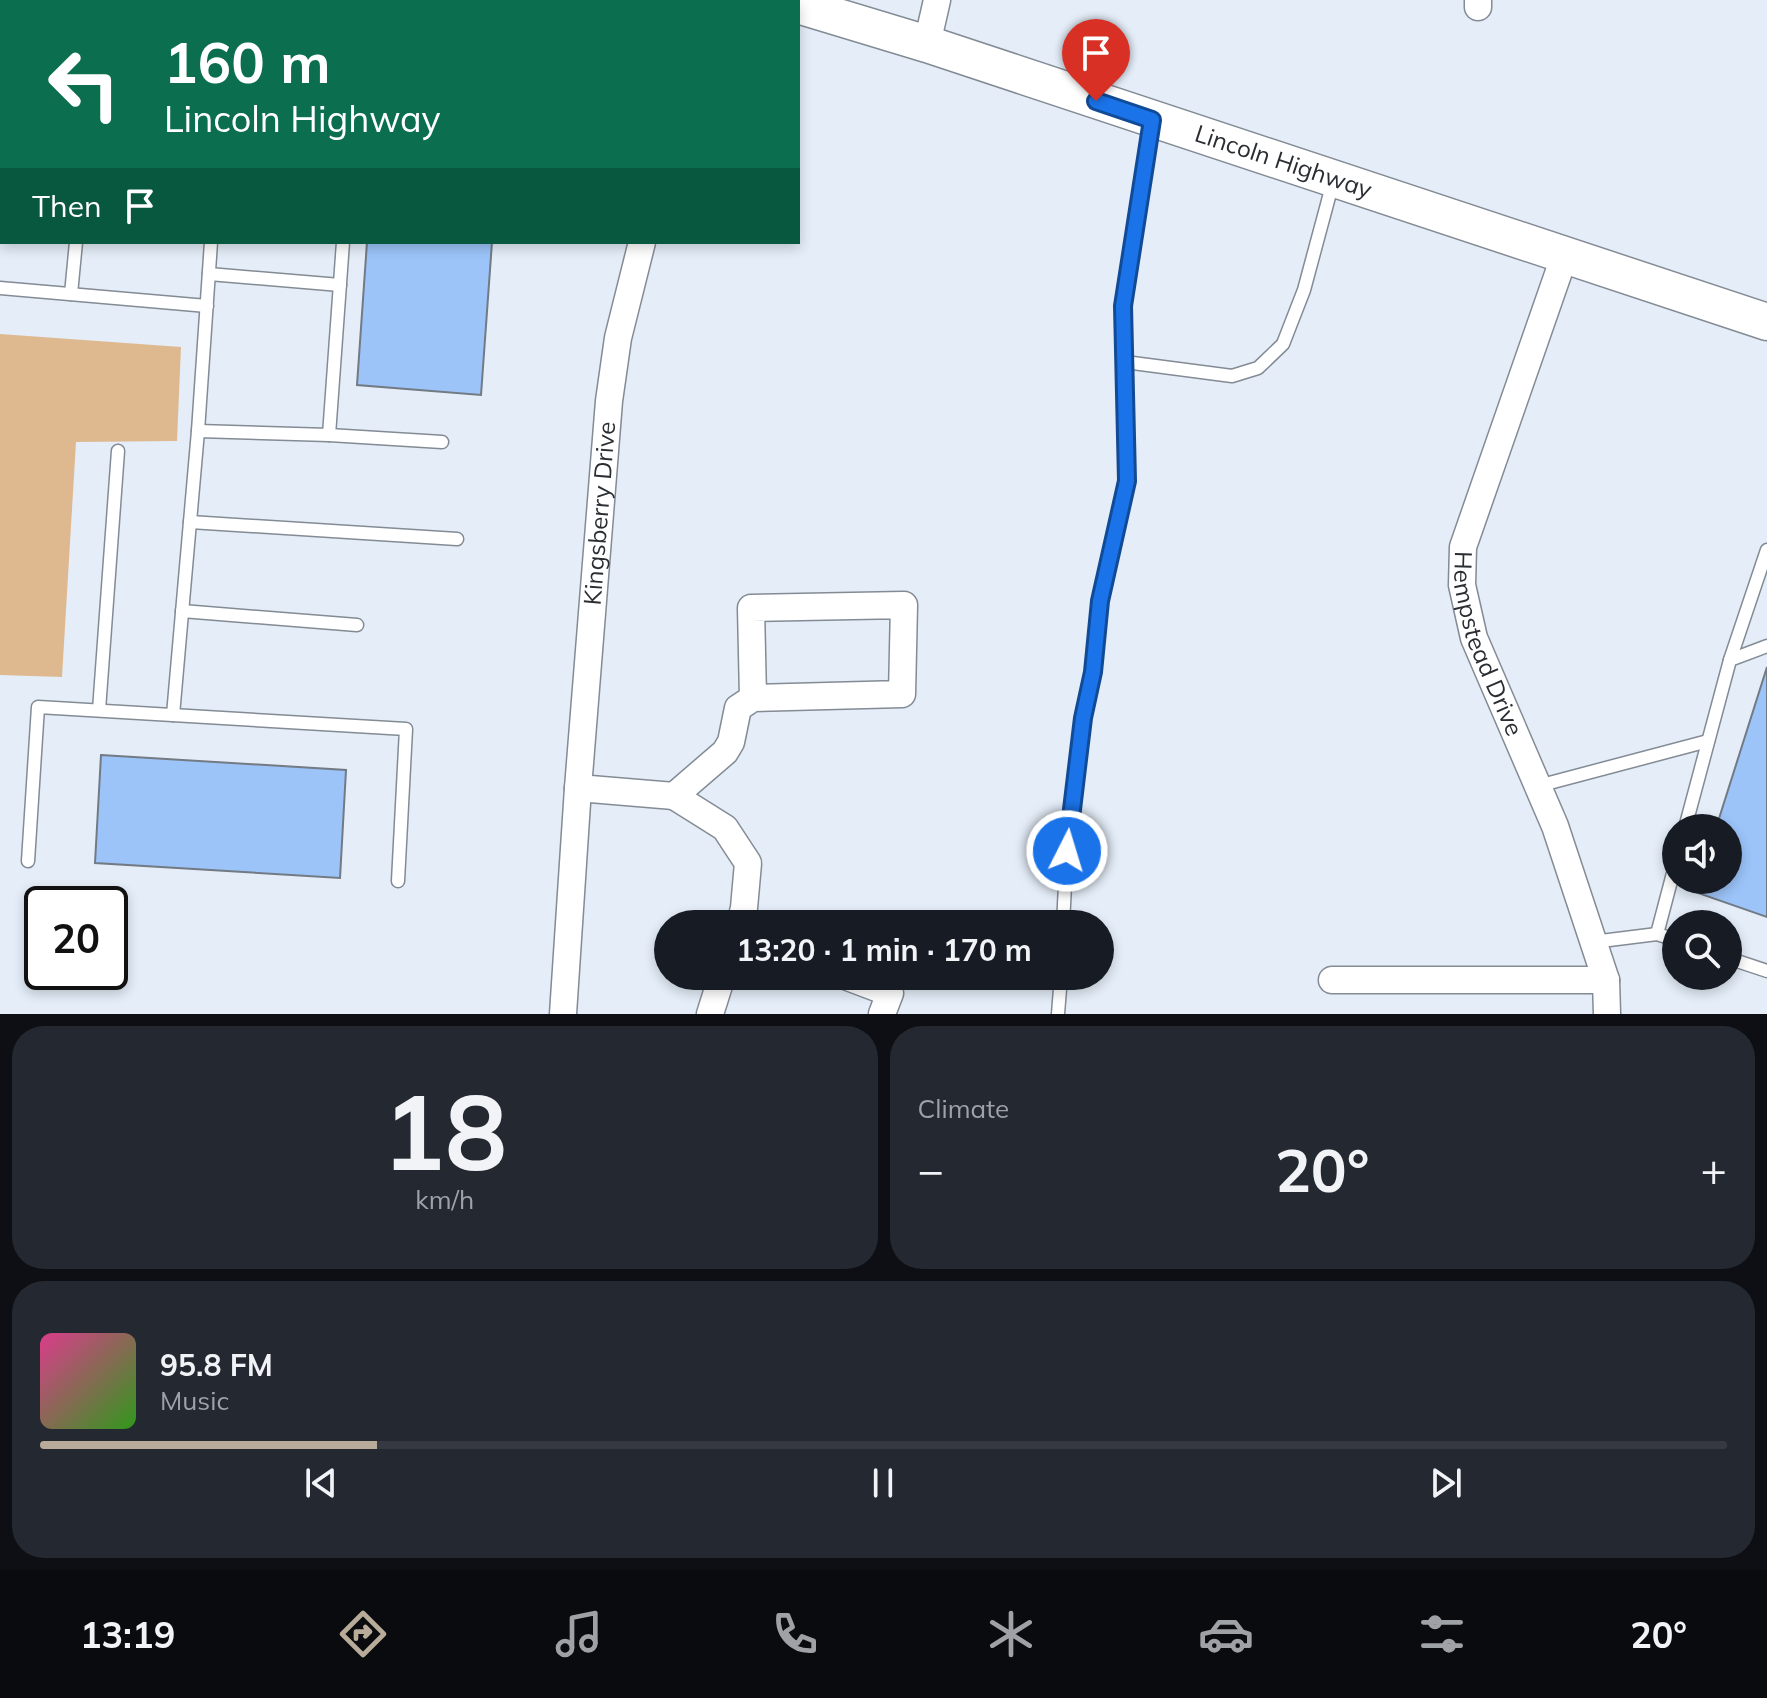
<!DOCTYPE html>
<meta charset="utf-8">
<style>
body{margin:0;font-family:Mulish,sans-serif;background:#242831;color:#f1f3f6;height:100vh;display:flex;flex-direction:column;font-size:30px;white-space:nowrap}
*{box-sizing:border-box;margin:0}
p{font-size:26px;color:#9ea1a6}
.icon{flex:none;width:44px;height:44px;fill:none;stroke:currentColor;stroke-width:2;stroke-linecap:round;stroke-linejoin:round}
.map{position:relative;height:1014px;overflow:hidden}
.details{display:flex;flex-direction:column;gap:12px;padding:12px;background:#0d0f14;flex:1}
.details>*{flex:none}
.top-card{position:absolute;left:0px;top:0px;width:800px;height:244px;box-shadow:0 4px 12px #0003;background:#0b6e4f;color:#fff;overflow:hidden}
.buttons{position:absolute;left:1662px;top:814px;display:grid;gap:16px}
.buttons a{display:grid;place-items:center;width:80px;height:80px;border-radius:50%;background:#171b24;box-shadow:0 4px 12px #0003;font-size:40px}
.speed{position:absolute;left:24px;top:886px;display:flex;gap:16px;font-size:40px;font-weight:700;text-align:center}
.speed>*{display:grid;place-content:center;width:104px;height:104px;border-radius:50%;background:#171b24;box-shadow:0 4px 12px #0003;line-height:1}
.speed .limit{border:4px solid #111;border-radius:12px;background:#fff;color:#111}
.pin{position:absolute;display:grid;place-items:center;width:68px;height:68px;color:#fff;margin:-82px -34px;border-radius:50% 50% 50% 0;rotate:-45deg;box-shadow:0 0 8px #0007}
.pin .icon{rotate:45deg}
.me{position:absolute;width:88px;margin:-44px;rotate:5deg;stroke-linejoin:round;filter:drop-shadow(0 0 6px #0008)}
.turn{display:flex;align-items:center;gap:28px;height:168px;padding:0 32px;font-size:36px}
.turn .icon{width:104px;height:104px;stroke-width:2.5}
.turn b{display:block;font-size:56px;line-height:68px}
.then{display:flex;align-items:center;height:76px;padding:0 32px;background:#0003;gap:16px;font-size:30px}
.big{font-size:60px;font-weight:700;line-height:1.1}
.details .card{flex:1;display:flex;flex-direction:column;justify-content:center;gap:12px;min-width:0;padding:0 28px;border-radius:32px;background:#242831}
.details .dial{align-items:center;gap:0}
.dial b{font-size:104px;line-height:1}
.song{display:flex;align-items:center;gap:24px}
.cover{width:96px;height:96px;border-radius:12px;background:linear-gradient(135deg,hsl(330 70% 55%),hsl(110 70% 35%))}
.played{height:8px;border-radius:4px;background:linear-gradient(90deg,#b9ab9a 20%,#363941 20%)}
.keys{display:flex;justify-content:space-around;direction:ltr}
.heat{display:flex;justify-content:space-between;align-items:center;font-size:44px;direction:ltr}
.details .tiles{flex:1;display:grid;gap:12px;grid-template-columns:1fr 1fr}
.card:last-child{grid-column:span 2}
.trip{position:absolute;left:654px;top:910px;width:460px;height:80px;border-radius:40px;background:#171b24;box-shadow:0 4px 12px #0003;font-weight:700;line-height:80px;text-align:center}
.dock{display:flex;height:128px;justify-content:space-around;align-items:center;background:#090b0e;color:#9ea1a6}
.dock .icon{width:56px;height:56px}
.dock .active{color:#b9ab9a}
.dock b{font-size:36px;color:#f1f3f6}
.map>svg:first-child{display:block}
.green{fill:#deb98f}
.building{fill:#9cc4f9;stroke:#727a84;stroke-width:2}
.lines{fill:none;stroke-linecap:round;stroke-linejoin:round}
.service-casing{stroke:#838b95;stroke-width:15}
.minor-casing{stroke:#838b95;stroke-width:29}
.secondary-casing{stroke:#838b95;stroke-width:39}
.service{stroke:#fff;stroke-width:12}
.minor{stroke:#fff;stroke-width:26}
.secondary{stroke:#fff;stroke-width:36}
.route-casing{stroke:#114b97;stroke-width:20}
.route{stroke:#1a73e8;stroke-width:14}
.labels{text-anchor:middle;stroke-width:7;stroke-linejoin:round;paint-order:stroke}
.street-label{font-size:24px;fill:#2a2e32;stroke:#fff}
</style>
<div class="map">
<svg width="1767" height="1014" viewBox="0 0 1767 1014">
<rect width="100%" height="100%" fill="#e4edf8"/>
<path class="green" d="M0 334 181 347 177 441 76 442 62 677 0 675Z"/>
<g class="building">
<path d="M0 0H71L2 2V230Z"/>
<path d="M367 242H492L481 395 357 385Z"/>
<path d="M1767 667V917L1695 892 1699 880H1728V828H1716Z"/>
<path d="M101 755 346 770 340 878 95 863Z"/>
</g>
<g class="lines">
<defs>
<g id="service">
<path d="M100 2V0"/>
<path d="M235 2 236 0"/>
<path d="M209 274 340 285"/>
<path d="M0 288 207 306"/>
<path d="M71 294 76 242"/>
<path d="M1125 362 1232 376 1258 368 1283 344 1304 290 1333 182"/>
<path d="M198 431 329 435 343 242"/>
<path d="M329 435 442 442"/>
<path d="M190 522 457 539"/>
<path d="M182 611 357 625"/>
<path d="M1730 660 1767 550"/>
<path d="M99 710 118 451"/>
<path d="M173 715 198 431 211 242"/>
<path d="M1538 786 1708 741"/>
<path d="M1685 828 1730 660 1767 646"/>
<path d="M28 861 38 707 406 729 398 881"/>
<path d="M1063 924 1068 827 1083 718 1093 672 1100 601 1127 481 1123 306 1152 123"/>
<path d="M1657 934 1676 862"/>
<path d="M1593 942 1657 934 1676 940"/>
<path d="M1728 958 1767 971"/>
<path d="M1058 1014 1061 976"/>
</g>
<g id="minor">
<path d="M711 2 712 0"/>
<path d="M1478 7V0"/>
<path d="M927 44 937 0"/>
<path id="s1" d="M1564 257 1463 547 1462 585 1474 638 1555 826 1606 980 1607 1014"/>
<path d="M578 788 674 796 725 752 731 742 738 708 753 698 902 694 904 605 751 608 753 698"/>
<path d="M674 796 725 828 748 863 744 908 740 924"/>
<path d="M845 976 890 993 882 1014"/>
<path d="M1332 980H1606"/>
<path id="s2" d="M563 1014 578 788 609 401 618 338 642 242"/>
<path d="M710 1014 722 976"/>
</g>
<g id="secondary">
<path id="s3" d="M798 5 927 44 1767 322"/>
</g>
</defs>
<use href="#service" class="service-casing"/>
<use href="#minor" class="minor-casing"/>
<use href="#secondary" class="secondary-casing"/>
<use href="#service" class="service"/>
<use href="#minor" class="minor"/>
<use href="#secondary" class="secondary"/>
</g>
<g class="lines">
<defs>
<path id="route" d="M1067 851 1083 718 1093 672 1100 601 1127 481 1123 306 1152 120 1096 101"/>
</defs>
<use href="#route" class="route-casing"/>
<use href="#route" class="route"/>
</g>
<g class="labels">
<g class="street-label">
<text dy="8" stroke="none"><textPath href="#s3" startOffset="510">Lincoln Highway</textPath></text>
<text dy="8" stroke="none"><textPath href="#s2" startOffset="502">Kingsberry Drive</textPath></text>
<text dy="8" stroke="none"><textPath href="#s1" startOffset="408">Hempstead Drive</textPath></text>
</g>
</g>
</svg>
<div class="buttons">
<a><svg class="icon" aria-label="sound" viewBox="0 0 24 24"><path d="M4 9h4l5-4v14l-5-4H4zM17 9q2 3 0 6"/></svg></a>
<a><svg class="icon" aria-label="search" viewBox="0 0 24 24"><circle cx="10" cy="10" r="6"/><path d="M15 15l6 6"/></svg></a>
</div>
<div class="speed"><div class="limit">20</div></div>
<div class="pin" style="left:1096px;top:101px;background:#d93025"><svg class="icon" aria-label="arrive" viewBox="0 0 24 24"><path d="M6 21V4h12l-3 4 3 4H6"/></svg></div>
<svg class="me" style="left:1067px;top:851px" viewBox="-20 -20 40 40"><circle r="17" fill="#1a73e8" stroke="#fff" stroke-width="3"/><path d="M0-11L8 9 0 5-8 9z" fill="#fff"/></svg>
<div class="trip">13:20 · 1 min · 170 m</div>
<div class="top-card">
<div class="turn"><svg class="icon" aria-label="left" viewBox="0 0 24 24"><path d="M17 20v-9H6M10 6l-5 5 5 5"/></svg><div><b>160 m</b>Lincoln Highway</div></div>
<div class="then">Then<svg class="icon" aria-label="arrive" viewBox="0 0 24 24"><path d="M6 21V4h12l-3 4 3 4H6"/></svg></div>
</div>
</div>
<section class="details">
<div class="tiles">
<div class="card dial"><b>18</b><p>km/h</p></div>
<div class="card"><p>Climate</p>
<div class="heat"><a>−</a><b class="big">20°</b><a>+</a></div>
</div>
<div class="card">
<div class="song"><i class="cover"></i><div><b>95.8 FM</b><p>Music</p></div></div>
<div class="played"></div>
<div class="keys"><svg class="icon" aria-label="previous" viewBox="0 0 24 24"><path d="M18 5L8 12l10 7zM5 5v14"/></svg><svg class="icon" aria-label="pause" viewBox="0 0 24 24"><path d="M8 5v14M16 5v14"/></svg><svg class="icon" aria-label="next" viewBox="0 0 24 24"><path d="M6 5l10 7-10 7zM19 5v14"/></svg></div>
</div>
</div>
</section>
<nav class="dock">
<b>13:19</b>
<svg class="icon active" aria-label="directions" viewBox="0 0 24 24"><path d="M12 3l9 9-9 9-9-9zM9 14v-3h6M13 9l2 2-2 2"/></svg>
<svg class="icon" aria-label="music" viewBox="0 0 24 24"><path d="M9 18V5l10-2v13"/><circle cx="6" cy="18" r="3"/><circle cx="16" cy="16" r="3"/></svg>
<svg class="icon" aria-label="phone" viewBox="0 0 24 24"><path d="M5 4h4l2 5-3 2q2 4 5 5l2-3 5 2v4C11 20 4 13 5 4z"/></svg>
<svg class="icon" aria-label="climate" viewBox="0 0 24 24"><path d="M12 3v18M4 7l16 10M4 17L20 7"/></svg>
<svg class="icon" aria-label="car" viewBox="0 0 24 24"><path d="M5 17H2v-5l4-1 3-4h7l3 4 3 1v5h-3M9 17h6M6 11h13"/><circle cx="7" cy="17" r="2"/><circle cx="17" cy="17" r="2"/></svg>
<svg class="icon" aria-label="filters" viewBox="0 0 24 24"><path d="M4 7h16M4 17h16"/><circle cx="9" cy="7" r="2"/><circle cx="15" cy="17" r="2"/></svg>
<b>20°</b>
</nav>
